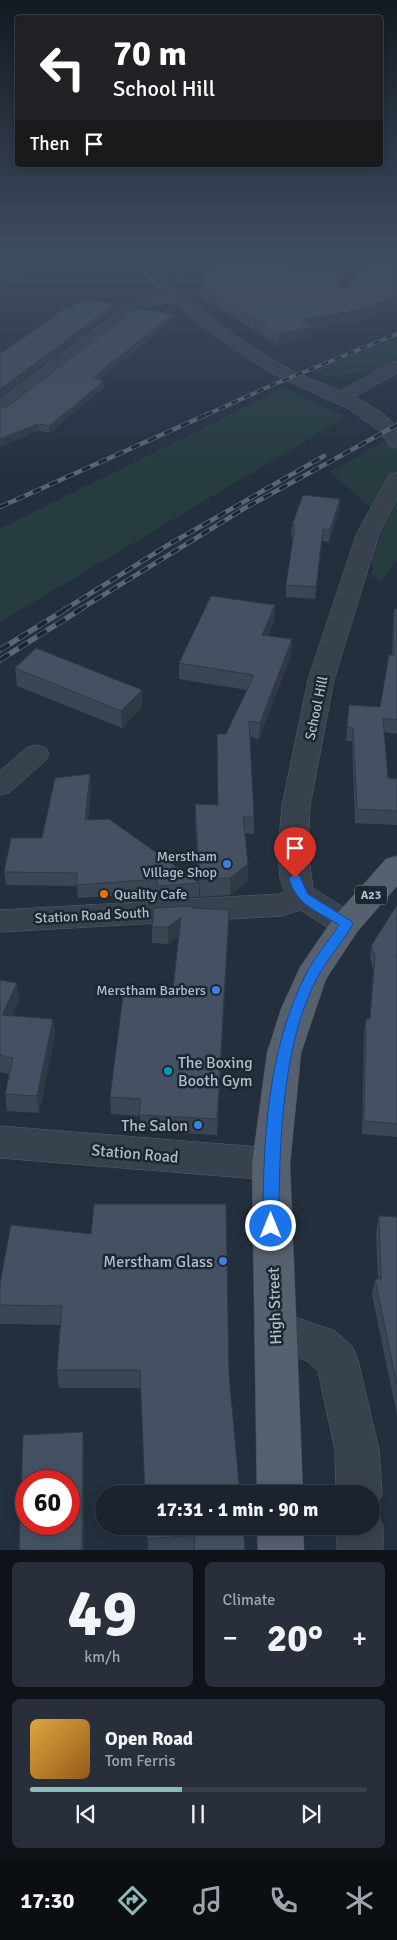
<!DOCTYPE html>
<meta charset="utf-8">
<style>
body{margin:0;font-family:Signika,sans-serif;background:#282f3a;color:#f1f3f6;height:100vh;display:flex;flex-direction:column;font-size:19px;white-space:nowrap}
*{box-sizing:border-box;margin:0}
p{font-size:16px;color:#a0a4aa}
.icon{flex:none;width:28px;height:28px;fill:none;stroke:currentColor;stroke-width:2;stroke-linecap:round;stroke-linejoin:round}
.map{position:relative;height:1550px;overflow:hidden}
.drawer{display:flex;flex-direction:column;gap:12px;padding:12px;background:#0f1319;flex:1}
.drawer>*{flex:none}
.hud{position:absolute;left:15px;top:15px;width:368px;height:152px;border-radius:5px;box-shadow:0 2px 12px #0003,0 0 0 1px #39404a;background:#202124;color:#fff;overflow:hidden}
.speed{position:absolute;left:15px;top:1470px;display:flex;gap:10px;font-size:25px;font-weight:700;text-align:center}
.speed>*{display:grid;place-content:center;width:65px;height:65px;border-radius:50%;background:#1b232e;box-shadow:0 2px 12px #0003,0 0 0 1px #39404a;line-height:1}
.speed .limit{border:8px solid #d22;background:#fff;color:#111}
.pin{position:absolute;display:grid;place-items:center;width:42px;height:42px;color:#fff;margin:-51px -21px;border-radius:50% 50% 50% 0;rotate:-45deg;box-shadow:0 0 5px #0007}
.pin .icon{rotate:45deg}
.me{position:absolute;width:55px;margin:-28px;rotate:0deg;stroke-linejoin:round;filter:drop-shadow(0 0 4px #0008)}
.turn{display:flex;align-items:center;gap:18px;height:105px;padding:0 15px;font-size:22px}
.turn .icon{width:65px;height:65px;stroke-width:2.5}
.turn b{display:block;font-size:35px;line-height:42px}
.then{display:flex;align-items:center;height:48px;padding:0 15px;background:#0003;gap:10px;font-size:19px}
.big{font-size:38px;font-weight:800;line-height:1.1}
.drawer .widget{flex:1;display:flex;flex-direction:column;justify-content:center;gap:8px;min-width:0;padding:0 18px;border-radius:8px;background:#282f3a}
.drawer .dial{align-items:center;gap:0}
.dial b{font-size:65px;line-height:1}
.song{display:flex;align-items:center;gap:15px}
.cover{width:60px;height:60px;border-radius:8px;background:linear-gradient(135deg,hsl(40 70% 55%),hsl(30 70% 35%))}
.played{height:5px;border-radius:2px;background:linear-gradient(90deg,#8bbbb9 45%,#39404a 45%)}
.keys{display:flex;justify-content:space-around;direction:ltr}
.heat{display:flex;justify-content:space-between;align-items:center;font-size:28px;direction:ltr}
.drawer .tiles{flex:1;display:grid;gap:12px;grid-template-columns:1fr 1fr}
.widget:last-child{grid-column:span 2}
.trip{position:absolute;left:95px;top:1485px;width:285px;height:50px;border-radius:25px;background:#1b232e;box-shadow:0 2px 12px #0003,0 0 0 1px #39404a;font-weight:800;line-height:50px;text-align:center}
.tab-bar{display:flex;height:80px;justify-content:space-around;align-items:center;background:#0b0e12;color:#a0a4aa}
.tab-bar .icon{width:35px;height:35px}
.tab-bar .current{color:#8bbbb9}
.tab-bar b{font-size:22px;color:#f1f3f6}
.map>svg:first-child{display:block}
.green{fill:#263c3f}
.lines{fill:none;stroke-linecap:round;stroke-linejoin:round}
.minor-casing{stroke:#565f6c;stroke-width:1}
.major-casing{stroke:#414a57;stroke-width:1}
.minor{fill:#38414e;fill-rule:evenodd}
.major{fill:#56606e;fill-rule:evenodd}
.rail-far2-casing{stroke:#5a6575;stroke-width:4}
.rail-far1-casing{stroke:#5a6575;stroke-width:4.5}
.rail-casing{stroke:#5a6575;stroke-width:5.5}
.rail-far2{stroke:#1d2633;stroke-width:2.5;stroke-dasharray:7;stroke-linecap:butt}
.rail-far1{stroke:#1d2633;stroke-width:3;stroke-dasharray:9;stroke-linecap:butt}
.rail{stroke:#1d2633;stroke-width:4;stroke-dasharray:11;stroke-linecap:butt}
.wall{fill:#3b4654}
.shaded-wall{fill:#303945}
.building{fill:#455162;stroke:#303945;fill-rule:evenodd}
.route{fill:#1a73e8;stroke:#114b97}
.shop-dot{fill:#3f7fe0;stroke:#1d2633;stroke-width:2}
.food-dot{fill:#e8710a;stroke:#1d2633;stroke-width:2}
.culture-dot{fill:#0f9aa8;stroke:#1d2633;stroke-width:2}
.labels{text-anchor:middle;stroke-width:5;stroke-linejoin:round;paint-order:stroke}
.shield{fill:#1d2633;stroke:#878f9c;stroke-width:1}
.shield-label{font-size:12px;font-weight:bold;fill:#b4bcc9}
.street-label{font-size:14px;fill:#b4bcc9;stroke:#1d2633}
.poi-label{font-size:14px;fill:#b4bcc9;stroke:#1d2633;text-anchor:end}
.near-poi-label{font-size:16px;fill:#b4bcc9;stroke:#1d2633;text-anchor:end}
.near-street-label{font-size:16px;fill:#b4bcc9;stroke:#1d2633}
</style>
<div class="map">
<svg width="397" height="1550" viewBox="0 0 397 1550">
<rect width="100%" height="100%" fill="#242f3e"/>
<g class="green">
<path d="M0 259H47L0 289Z"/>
<path d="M397 338V357L377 369 333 377 309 372Z"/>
<path d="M283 388 346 417 0 622V529Z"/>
<path d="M397 434V560L381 581 372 575 370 507 330 472Z"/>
</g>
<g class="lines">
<defs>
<g id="minor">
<path d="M111 259H130L151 267 166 268 185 259H202L190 269 166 277V279C200 309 237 340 277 362 297 374 319 382 341 391L391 362 397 361V373L355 397C366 403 391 416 396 428 397 433 397 442 397 448L390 446 379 431 349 409 279 377 248 359 205 329 174 302 151 307 136 313 7 412 0 414V399L124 307 140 300 165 294 153 283 150 276C139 273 118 269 111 259Z"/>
<path d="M397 473V498L379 533 334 680 310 806 308 852 313 888 357 916 362 924 357 932 346 935 335 932 300 910 282 916 0 932V910L279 894 285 892 280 878 278 852 282 806 308 680 357 533 387 479 390 475Z"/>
<path d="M36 745 46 748 49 754 46 760 10 792 0 795V771L26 748Z"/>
<path d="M0 1126 271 1148 284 1153 290 1164 284 1175 271 1180 0 1158Z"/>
<path d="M275 1310 335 1331 352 1346 358 1360 379 1450 382 1494 375 1509 383 1526V1550H337V1526H371V1494H336L335 1450 318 1371 307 1361 260 1344 254 1330 260 1316Z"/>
</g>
<g id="major">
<path d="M397 856V886L357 932 326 979 301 1053 290 1164 303 1494H257L252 1164 267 1053 281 1009 300 967 335 916 386 859Z"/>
<path d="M257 1526H303L304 1550H258Z"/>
</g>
</defs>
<use href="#minor" class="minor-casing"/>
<use href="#major" class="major-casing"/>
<use href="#minor" class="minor"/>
<use href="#major" class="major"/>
<defs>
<path id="rail-far2" d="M206 415 277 383 397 334"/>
<g id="rail-far1">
<path d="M0 507 208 414"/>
<path d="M64 610 168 545 324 456"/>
<path d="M79 610 245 508 397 425"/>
</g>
<g id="rail">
<path d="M0 650 66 609"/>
<path d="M0 660 81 609"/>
</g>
</defs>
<use href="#rail-far2" class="rail-far2-casing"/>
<use href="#rail-far1" class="rail-far1-casing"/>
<use href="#rail" class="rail-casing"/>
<use href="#rail-far2" class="rail-far2"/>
<use href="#rail-far1" class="rail-far1"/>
<use href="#rail" class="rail"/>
</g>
<g class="wall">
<path d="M135 259H181L167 265 145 263Z"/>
<path d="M200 286 343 292 363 320 311 329 310 337 278 345 200 296Z"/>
<path d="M173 314V320L99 380 104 381 105 387 49 433 39 431 7 407Z"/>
<path d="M340 499 339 511 329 542 322 541 315 599 286 597V585L293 537H291L292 525Z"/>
<path d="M275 605 274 621 268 636 292 639 291 655 259 739 250 737 254 817V834L245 833 248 864V881L230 895 200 897 195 821V804L217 805 226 734 247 690 179 679V663Z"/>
<path d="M394 609H397V734L384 732 388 778 397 779V825L355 823 352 741H346L349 705 380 707 392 655 393 622Z"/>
<path d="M15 668 142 707 122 728 17 686Z"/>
<path d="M90 774 91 787 88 820 199 883V897L157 899V893L78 898 77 886 6 885 4 872 42 838Z"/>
<path d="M397 905V1137L362 1134 364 1032 366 1019H370L373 969 370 959 371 946Z"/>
<path d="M195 908 229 910 217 1135 140 1131V1116L111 1114 110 1097 172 998 179 936 168 944 152 943V927Z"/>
<path d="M0 980 19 1000 12 1016 53 1019 55 1036 39 1113 7 1111 5 1094 9 1074 0 1072Z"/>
<path d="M226 1204 141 1388H59L57 1370 60 1325 0 1324V1283L91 1234Z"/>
<path d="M379 1216 397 1217V1415L372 1295 375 1279H378L376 1232Z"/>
<path d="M147 1526H243L245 1550H148Z"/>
</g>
<g class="shaded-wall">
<path d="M167 259H181L167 265Z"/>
<path d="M397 296V307L363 320 311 329 310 337 278 345 279 334 300 320Z"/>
<path d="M116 304V310L0 397V389Z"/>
<path d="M173 314V320L93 385 92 378Z"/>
<path d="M104 381 105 387 49 433V426Z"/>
<path d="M38 424 39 431 0 447V439Z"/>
<path d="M340 499 339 511 329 542 330 530Z"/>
<path d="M323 529 322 541 315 599 316 587Z"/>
<path d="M275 605 274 621 262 651V635Z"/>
<path d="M292 639 291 655 259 739 260 723Z"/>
<path d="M142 690V707L122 728 121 711Z"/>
<path d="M90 774 91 787 86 833 85 820Z"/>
<path d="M248 864V881L230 895V878Z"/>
<path d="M229 910V926L217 1135V1119Z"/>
<path d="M181 917V934L168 944V927Z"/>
<path d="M17 983 19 1000 4 1033 2 1015Z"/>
<path d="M53 1019 55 1036 39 1113 37 1096Z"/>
<path d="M83 1432 84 1444V1550H82Z"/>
</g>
<g class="building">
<path d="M217 259H270L281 261 295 267 301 265 318 268H332L343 292 369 259 397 263V296L364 309 300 320 311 327 279 334 200 286 209 268Z"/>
<path d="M84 299 116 304 0 389V354L67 307H71Z"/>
<path d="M137 308 173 314 92 378 104 381 49 426 38 424 0 439V408L7 407Z"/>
<path d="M303 495 340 499 330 530 323 529 316 587 286 585 295 525H292Z"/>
<path d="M211 596 275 605 262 635 292 639 260 723 249 721 254 817H243L248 864 230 878 200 880 195 804 218 805 217 734H226L254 675 179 663Z"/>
<path d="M394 609H397V720L383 718 388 778 397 779V811L357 809 353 728 347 727 349 705 380 707 389 655H394Z"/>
<path d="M36 648 142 690 121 711 15 668Z"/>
<path d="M90 774 85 820 109 819 199 883 157 886V879L77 885V873L4 872 11 838H42L55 778Z"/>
<path d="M397 905V954L396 956H397V1124L364 1121 366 1019H370L375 956 371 946Z"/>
<path d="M195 906 192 908 229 910 217 1119 139 1115 141 1099 110 1097 123 996 172 998 181 917 168 927H152L154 908Z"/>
<path d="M0 980 17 983 2 1015 53 1019 37 1096 5 1094 13 1058 0 1055Z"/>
<path d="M94 1204H226L229 1375 240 1494H145L140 1370H57L62 1306 0 1305V1283L11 1225 91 1234Z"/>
<path d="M379 1216 397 1217V1385L375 1279H381Z"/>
<path d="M83 1432 82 1550H19L23 1435ZM26 1481H69V1524H26Z"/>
<path d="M147 1526H243L245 1550H194L195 1535 147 1539Z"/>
</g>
<linearGradient id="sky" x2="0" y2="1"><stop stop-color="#141a22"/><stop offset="0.54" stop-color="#3f4d63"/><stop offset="1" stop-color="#3f4d63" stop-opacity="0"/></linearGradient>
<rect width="397" height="476" fill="url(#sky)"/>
<path class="route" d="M295 874 299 875 308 894 351 921 353 924C342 943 327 959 317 978 281 1046 279 1150 279 1226L277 1231 271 1233 265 1231 263 1226C263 1142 267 1052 305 976 314 958 328 942 339 925 317 911 296 905 289 878Z"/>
<g class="shop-dot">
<circle cx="227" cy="864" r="5"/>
<circle cx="216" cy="990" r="5"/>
<circle cx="198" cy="1125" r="5"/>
<circle cx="223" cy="1261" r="5"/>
</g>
<circle class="food-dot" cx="104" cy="894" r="5"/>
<circle class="culture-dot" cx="168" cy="1071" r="5"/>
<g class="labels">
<rect class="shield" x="355" y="885.5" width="32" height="19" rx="4"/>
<g class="shield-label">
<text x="371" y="899">A23</text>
</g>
<g class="street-label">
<text transform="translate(316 708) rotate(-78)" y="5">School Hill</text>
<text transform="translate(92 915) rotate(-3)" y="5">Station Road South</text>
</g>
<g class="poi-label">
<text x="217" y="861">Merstham<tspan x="217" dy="16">Village Shop</tspan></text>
<text x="114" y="899" text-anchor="start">Quality Cafe</text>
<text x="206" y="995">Merstham Barbers</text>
</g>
<g class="near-poi-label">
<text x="178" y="1068" text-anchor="start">The Boxing<tspan x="178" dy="18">Booth Gym</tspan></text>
<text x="188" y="1131">The Salon</text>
<text x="213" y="1267">Merstham Glass</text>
</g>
<g class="near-street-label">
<text transform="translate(135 1153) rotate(5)" y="6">Station Road</text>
<text transform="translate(274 1306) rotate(-92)" y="6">High Street</text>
</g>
</g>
</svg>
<div class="speed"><div class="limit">60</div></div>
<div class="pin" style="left:295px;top:878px;background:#d93025"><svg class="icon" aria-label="arrive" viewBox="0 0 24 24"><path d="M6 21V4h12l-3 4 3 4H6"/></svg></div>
<svg class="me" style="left:271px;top:1226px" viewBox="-20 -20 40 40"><circle r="17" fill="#1a73e8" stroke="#fff" stroke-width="3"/><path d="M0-11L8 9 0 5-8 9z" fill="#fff"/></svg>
<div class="trip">17:31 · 1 min · 90 m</div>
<div class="hud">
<div class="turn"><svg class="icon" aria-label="left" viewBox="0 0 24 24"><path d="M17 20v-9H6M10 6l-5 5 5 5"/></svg><div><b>70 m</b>School Hill</div></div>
<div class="then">Then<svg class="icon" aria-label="arrive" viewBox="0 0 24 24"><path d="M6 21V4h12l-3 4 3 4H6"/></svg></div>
</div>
</div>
<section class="drawer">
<div class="tiles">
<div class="widget dial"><b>49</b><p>km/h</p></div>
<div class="widget"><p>Climate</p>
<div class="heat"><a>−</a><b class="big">20°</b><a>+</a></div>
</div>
<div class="widget">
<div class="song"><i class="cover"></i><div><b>Open Road</b><p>Tom Ferris</p></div></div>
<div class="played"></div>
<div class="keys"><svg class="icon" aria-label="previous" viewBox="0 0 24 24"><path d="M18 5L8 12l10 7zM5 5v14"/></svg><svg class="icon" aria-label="pause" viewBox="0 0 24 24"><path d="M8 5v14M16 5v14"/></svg><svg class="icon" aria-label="next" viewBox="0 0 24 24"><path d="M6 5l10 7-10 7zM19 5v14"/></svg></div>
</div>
</div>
</section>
<nav class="tab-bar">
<b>17:30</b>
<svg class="icon current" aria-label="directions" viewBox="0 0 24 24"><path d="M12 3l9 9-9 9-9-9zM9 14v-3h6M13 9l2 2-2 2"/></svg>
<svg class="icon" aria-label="music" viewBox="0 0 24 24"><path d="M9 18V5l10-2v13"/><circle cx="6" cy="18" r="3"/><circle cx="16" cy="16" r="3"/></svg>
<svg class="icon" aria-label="phone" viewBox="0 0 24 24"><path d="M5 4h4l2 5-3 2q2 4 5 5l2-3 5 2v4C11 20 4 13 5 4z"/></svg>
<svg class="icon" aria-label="climate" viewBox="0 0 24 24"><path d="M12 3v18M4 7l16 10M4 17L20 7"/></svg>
</nav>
